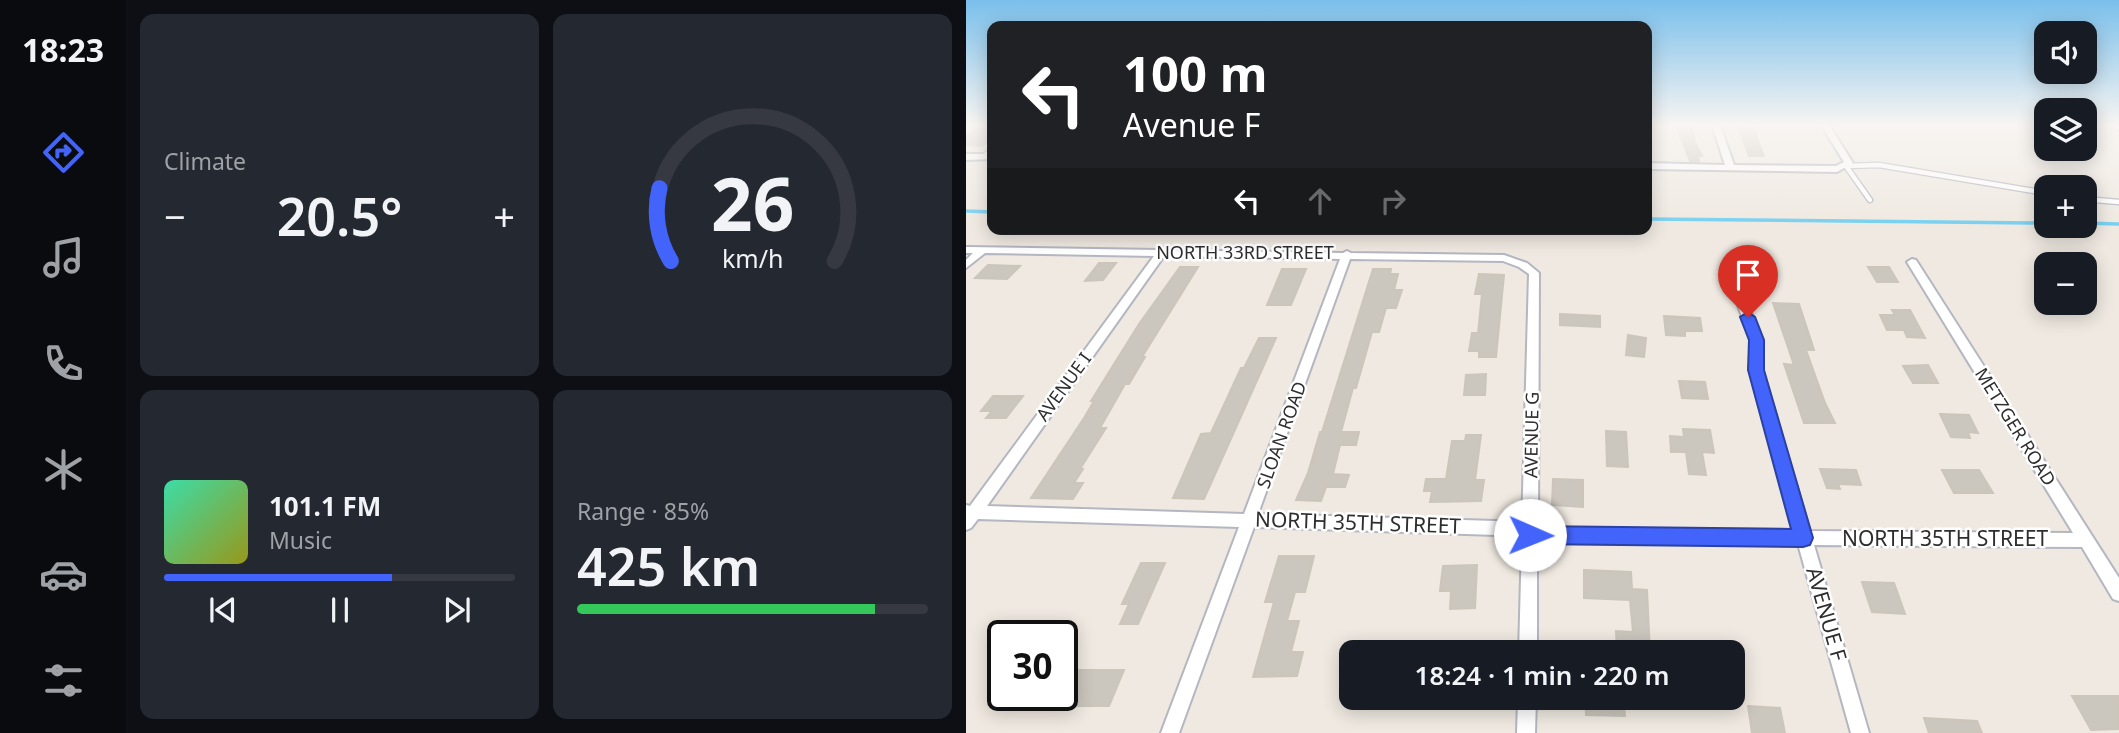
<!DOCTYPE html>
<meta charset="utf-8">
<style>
body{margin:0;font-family:"Noto Sans",sans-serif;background:#242831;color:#f1f3f6;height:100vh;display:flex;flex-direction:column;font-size:26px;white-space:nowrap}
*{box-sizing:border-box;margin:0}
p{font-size:23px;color:#9ea1a6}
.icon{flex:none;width:38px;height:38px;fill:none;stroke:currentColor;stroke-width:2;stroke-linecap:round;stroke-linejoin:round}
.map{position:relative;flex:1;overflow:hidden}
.sheet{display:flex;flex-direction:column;gap:14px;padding:14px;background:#0d0f14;width:840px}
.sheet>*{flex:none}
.hud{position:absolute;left:21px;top:21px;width:665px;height:214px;border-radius:14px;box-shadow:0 4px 18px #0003;background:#202124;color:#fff;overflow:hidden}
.tools{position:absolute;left:1068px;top:21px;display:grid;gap:14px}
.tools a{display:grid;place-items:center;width:63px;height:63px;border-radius:14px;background:#171b24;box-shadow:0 4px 18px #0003;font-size:35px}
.speed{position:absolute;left:21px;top:620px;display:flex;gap:14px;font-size:35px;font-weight:700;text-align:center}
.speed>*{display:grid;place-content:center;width:91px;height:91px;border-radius:50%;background:#171b24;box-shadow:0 4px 18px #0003;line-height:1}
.speed .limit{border:4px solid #111;border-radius:10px;background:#fff;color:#111}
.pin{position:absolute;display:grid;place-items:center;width:60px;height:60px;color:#fff;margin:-72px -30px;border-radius:50% 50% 50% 0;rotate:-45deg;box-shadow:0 0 7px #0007}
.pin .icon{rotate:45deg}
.me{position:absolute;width:77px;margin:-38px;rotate:91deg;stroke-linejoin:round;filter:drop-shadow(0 0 5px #0008)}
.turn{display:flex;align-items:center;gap:24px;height:147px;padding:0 21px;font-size:32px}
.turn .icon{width:91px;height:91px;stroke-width:2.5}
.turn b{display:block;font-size:49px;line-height:60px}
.lanes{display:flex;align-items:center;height:66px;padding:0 21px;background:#0003;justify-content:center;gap:35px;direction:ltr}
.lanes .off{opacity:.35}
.big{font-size:52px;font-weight:600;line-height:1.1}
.sheet .tile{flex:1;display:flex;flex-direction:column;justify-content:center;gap:10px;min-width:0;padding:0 24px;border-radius:14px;background:#242831}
.sheet .dial{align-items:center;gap:0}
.dial svg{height:182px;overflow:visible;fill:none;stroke:#363941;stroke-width:7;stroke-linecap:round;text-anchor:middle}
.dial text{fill:#f1f3f6;stroke:none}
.song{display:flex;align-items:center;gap:21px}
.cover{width:84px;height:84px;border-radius:10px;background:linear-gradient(135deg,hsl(160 70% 55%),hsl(60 70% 35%))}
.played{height:7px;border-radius:4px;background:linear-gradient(90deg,#4264fb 65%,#363941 65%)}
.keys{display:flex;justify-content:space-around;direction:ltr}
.heat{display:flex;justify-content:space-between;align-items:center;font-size:38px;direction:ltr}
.charge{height:10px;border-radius:5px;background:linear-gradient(90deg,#34c759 85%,#363941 0)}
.sheet .tiles{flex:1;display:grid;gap:14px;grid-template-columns:repeat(2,1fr)}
.trip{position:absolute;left:373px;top:640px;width:406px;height:70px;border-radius:14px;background:#171b24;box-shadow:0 4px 18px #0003;font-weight:600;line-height:70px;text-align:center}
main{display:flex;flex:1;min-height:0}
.dock{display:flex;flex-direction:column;width:126px;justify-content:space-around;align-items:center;background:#090b0e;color:#9ea1a6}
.dock .icon{width:49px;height:49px}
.dock .selected{color:#4264fb}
.dock b{font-size:32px;color:#f1f3f6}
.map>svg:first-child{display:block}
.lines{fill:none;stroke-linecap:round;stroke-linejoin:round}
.stream{stroke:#75cff0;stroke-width:3.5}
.building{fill:#cbc7bf;stroke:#cbc5ba;stroke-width:2}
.lane-casing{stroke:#b4b7c1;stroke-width:7}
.street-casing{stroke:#b4b7c1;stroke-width:4}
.secondary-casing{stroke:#b4b7c1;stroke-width:4}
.lane{stroke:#fff;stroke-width:4.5}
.street{fill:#fff;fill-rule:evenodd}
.secondary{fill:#fff;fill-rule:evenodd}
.route{fill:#4264fb;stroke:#2b41a3;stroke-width:2}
.labels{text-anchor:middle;stroke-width:5;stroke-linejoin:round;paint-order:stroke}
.street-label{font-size:18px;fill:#2e2e2e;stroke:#fff}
.near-street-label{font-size:21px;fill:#2e2e2e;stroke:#fff}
</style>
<main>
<nav class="dock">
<b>18:23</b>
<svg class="icon selected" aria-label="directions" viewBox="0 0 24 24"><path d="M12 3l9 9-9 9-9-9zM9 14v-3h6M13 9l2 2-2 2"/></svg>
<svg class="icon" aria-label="music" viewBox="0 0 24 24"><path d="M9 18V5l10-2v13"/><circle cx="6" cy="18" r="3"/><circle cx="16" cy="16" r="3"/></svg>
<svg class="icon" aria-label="phone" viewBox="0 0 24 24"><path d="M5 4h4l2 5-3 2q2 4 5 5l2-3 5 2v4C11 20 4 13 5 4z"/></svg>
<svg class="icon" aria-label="climate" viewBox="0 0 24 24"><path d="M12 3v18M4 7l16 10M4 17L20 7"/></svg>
<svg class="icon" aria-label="car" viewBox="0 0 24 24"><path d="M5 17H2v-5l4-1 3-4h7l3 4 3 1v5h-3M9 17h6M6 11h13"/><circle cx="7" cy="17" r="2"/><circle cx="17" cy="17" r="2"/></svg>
<svg class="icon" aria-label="filters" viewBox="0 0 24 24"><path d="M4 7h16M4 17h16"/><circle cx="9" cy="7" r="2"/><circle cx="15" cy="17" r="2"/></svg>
</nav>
<section class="sheet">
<div class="tiles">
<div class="tile"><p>Climate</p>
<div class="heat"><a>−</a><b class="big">20.5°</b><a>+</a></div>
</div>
<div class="tile dial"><svg viewBox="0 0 100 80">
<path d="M14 69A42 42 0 1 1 86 69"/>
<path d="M14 69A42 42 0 0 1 9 37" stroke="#4264fb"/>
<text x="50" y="56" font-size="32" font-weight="700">26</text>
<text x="50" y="72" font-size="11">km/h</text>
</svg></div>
<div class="tile">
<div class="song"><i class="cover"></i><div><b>101.1 FM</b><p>Music</p></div></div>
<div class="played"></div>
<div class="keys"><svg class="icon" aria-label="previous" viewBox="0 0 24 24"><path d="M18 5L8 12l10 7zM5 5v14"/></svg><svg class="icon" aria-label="pause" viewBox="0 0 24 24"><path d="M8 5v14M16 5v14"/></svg><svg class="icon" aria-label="next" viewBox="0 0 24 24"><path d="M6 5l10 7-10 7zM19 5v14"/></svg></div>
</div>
<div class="tile"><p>Range · 85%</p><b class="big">425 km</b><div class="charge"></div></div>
</div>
</section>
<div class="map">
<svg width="1153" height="733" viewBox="0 0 1153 733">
<rect width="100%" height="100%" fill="#efe9e1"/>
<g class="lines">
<g class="stream">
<path d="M0 211 26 212"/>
<path d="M681 219 1080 223"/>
<path d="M1118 223 1153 224"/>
</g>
</g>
<g class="building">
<path d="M15 125H26V137L16 146 0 145V136Z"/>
<path d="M710 125H725L729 142 736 156H732L733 162 724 161Z"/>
<path d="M772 125H786L798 156H783Z"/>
<path d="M772 254H790L798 280 780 279Z"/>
<path d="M133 263H150L137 280 119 281Z"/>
<path d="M22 265 54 266 41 279 9 278Z"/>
<path d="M214 267H232L176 357H179L163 384H159L134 428H140L114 469H117L108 483H117L107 499 65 498 118 418 128 401H125L173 324Z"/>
<path d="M902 267H923L932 282H911Z"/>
<path d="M316 269H340L325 305H301Z"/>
<path d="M407 269H425L424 274H432L428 290H436L430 308H420L413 332H406L390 388H387L375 432H393L390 445H374L367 474 383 475 379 487H360L355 501 330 500 342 473 354 432H356Z"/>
<path d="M513 274 538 275 530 357H513V351H503L506 333H512L516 294H509Z"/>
<path d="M807 303 833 304 848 350H840L859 403 869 423H838L818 364 828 365Z"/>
<path d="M926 310H944L959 338 941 337 938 330H921L914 315H929Z"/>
<path d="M594 314 634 316V327L594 325Z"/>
<path d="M698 316 734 318 736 331H719V336L700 335Z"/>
<path d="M662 335 680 338 678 357 660 355Z"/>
<path d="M293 338H310L238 499 207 498 235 434 245 433 275 368H278Z"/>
<path d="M962 365 972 383H947L937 366Z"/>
<path d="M520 374 519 395H498L500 375Z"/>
<path d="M713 381 739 382 742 399 716 398Z"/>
<path d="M27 396H57L40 418H20L26 411H15Z"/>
<path d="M974 414 1003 415 1012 433 1002 432 1004 438 985 437Z"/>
<path d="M717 429 744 430 748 453 736 452 740 475 723 474 720 452H705L704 436 718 437Z"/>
<path d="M640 431 660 432 662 467 641 466Z"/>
<path d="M500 435H515L509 480H518L515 501 464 502 466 491H458L460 479H480L486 441H499Z"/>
<path d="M854 469 890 470 895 485 872 484 874 489 861 488Z"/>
<path d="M976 470H1013L1027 493H988Z"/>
<path d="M587 479 617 480V507L586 505Z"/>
<path d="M313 556H348L339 592H329L321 621H333L325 652H337L331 676 287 677 308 602H299Z"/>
<path d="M175 563H199L172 624H154L163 604H156Z"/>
<path d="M511 565 509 608 484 609 485 591H474L477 566Z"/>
<path d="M618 570 665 572 666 589 681 590 684 653H651L650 631 667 632 664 600 618 598Z"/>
<path d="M896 582 928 583 939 614 906 612Z"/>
<path d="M113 670H158L143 706H96Z"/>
<path d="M1106 696H1153V729L1125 730Z"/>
<path d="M619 698H657L659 716 620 715Z"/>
<path d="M782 706 814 708 819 733H786Z"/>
<path d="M958 718 1011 721 1016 733H963Z"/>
</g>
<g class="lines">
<defs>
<g id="lane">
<path d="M17 157 26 150"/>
<path d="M880 166 913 165 1080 193"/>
<path d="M880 166 904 200"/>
<path d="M1118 199 1153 202"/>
</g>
<g id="street">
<path d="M746 125H754L768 165 870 166 878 162 855 125H863L887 163 871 172 681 169V163L759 165Z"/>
<path d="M0 154H26V159L0 160Z"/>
<path d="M0 247 377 253 381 251 385 253 538 255 561 263 573 273 572 528 828 530 784 370V340L768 294 773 290 778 294 796 340V370L844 531 1107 533 941 262 946 259 950 260 1153 578V601L1147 599 1116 547 848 545 903 733H885L832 544 571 542V653H553L556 540 530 535 288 527 213 733H195L273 527 12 519 5 528 0 530V505L4 506 188 256 19 253 0 268V260L7 253H0ZM198 256 374 259 278 514 21 506ZM384 259 537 261 553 267 563 274 556 527 530 521 292 514Z"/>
<path d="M552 698H570L569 733H551Z"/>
</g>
<path id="secondary" d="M1146 125H1153V130Z"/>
</defs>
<use href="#lane" class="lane-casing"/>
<use href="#street" class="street-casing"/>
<use href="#secondary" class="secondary-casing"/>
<use href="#lane" class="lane"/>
<use href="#street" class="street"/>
<use href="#secondary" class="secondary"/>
</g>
<linearGradient id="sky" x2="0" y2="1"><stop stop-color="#7abfeb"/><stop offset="0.55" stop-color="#f8f5f2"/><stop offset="1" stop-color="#f8f5f2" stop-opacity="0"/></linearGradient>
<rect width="1153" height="227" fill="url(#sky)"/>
<path class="route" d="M782 312 789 317 798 340V370L847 538 844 545 837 547 564 544 557 541 554 535 557 528 564 526 825 529 782 370 783 340 774 317Z"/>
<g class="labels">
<g class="street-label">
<text x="279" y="259">NORTH 33RD STREET</text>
<text transform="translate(98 387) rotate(-54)" y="6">AVENUE I</text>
<text transform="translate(1049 427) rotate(58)" y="6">METZGER ROAD</text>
<text transform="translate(316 435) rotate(-70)" y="6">SLOAN ROAD</text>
<text transform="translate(566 435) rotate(-89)" y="6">AVENUE G</text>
</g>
<g class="near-street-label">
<text transform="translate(392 523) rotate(2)" y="7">NORTH 35TH STREET</text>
<text x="979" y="546">NORTH 35TH STREET</text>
<text transform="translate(860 614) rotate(74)" y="7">AVENUE F</text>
</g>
</g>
</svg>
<div class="tools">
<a><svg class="icon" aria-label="sound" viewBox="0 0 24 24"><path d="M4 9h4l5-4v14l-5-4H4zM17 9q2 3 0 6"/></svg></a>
<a><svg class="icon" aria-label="layers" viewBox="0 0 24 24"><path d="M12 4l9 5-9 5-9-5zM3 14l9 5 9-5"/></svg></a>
<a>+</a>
<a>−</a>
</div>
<div class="speed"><div class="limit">30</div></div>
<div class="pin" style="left:782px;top:317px;background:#d93025"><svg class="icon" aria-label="arrive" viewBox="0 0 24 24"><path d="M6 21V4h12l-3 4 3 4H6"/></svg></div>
<svg class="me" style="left:564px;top:535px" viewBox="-20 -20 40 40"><circle r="19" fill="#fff"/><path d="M0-13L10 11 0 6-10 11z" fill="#4264fb"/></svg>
<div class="trip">18:24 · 1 min · 220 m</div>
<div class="hud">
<div class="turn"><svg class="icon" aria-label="left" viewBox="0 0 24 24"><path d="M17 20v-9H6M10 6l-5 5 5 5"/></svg><div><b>100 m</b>Avenue F</div></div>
<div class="lanes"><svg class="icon" aria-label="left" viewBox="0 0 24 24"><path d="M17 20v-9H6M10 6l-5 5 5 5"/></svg><svg class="icon off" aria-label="ahead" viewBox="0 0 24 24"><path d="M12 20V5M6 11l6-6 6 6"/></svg><svg class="icon off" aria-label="right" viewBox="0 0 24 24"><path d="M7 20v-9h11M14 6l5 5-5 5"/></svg></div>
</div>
</div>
</main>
